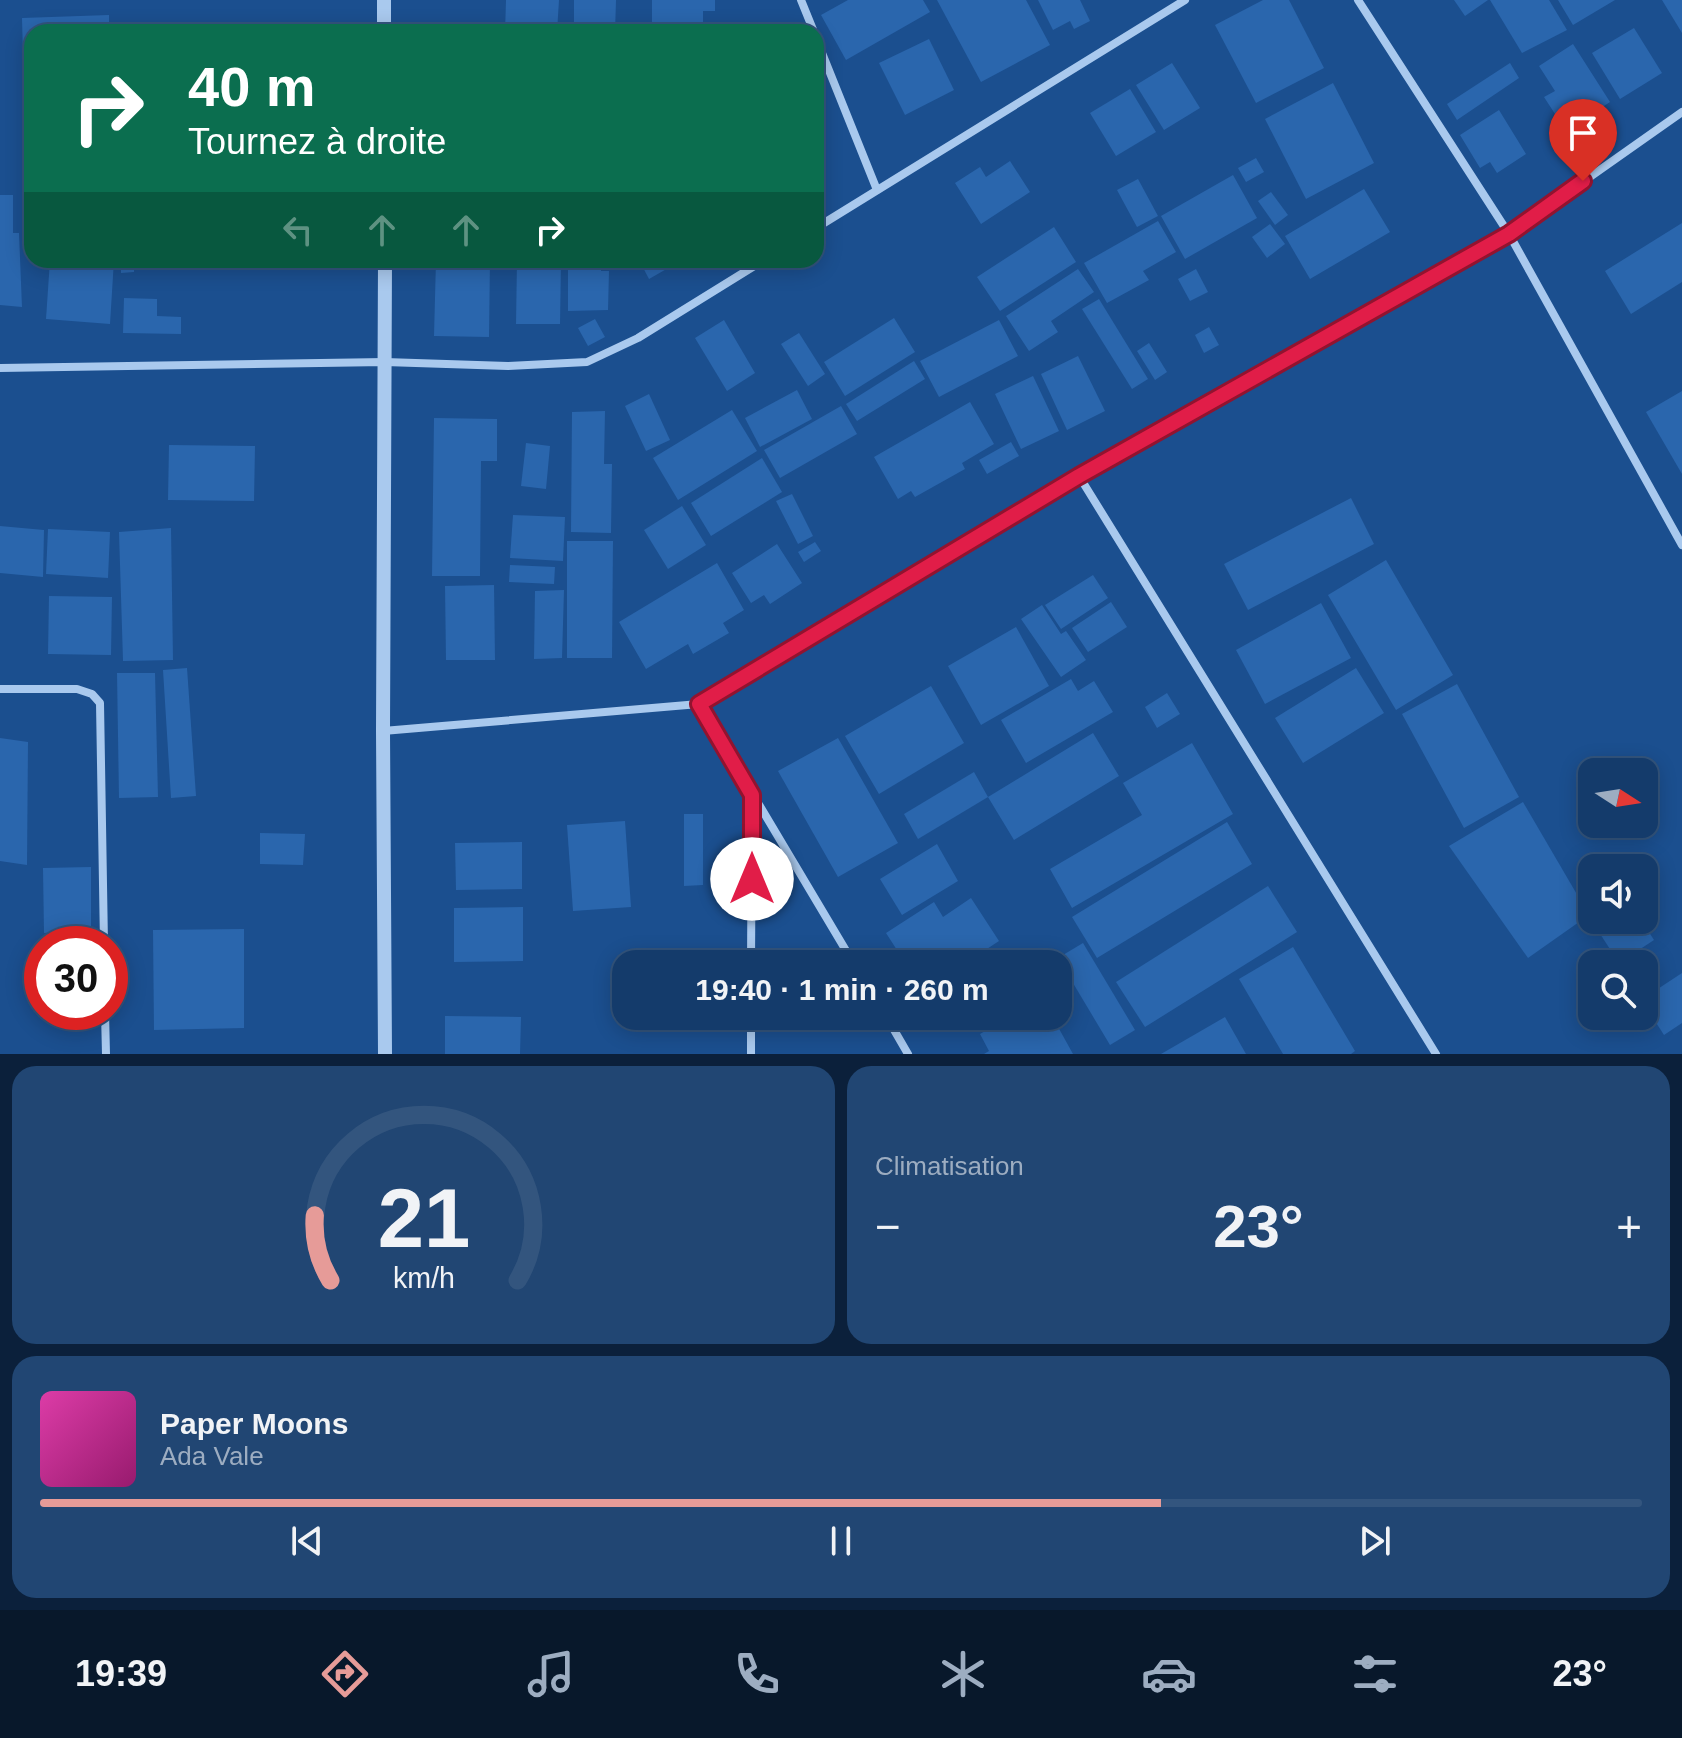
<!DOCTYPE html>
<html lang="fr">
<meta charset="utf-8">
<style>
body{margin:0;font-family:Arial,sans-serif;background:#214673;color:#f1f3f6;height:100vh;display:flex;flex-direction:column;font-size:30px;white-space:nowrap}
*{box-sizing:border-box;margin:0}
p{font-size:26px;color:#9dadc1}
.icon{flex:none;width:44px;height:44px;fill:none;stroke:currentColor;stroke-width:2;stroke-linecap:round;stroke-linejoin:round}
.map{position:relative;height:1054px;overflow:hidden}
.panel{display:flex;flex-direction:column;gap:12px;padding:12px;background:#0b203b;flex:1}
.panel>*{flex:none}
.banner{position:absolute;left:24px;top:24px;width:800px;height:244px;border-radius:24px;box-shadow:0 4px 20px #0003,0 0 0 2px #33557e;background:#0b6e4f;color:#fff;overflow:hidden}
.needle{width:52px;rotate:102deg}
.fabs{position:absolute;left:1578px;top:758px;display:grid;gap:16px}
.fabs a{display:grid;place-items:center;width:80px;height:80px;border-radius:16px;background:#143b6b;box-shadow:0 4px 20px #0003,0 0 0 2px #33557e;font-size:40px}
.speed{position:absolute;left:24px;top:926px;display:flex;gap:16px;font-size:40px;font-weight:700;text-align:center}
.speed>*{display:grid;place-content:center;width:104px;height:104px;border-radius:50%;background:#143b6b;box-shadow:0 4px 20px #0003,0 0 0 2px #33557e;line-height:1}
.speed .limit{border:12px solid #d22;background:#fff;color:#111}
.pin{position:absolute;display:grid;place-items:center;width:68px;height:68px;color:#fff;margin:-82px -34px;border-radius:50% 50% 50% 0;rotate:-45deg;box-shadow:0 0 8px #0007}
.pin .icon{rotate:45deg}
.me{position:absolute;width:88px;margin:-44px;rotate:0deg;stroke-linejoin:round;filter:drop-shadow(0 0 6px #0008)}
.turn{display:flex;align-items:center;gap:28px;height:168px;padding:0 32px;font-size:36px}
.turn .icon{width:104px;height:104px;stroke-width:2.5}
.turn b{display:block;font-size:56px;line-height:68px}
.lanes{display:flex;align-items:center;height:76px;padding:0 32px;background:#0003;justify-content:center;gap:40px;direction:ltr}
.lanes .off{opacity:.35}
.big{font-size:60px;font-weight:700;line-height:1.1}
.panel .tile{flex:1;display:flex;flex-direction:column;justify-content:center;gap:12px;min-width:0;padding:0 28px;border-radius:24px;background:#214673}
.panel .dial{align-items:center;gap:0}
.dial svg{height:208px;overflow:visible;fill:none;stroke:#33557e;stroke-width:7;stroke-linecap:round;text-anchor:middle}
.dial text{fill:#f1f3f6;stroke:none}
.song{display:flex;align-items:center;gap:24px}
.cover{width:96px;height:96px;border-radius:12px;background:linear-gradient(135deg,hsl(320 70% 55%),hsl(320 70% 35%))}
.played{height:8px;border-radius:4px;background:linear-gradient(90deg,#e69b98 70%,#33557e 70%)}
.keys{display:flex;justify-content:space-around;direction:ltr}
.heat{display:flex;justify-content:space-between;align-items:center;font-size:44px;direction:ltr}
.panel .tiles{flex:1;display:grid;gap:12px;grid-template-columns:1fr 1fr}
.tile:last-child{grid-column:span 2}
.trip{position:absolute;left:612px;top:950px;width:460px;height:80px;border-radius:24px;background:#143b6b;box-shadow:0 4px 20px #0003,0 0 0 2px #33557e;font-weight:700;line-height:80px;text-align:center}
.menu{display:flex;height:128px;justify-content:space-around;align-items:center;background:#08182b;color:#9dadc1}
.menu .icon{width:56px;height:56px}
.menu .selected{color:#e69b98}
.menu b{font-size:36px;color:#f1f3f6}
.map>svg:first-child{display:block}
.building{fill:#2a66ad}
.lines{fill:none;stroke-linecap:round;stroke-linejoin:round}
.minor{stroke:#a9c9ee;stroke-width:8}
.tertiary{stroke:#a9c9ee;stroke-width:14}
.route-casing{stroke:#92132f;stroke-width:20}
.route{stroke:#e11d48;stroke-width:14}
</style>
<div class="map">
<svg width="1682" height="1054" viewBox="0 0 1682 1054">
<rect width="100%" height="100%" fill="#1b4f8f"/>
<g class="building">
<path d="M506 0H559L557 32H505Z"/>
<path d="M574 0H616L615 32H574Z"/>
<path d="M652 0H715V11H703V32H652Z"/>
<path d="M848 0H923L930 12 846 60 821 15Z"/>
<path d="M937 0H1026L1050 45 981 82Z"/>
<path d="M1038 0H1080L1090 21 1074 29 1070 21 1053 30Z"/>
<path d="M1263 0H1289L1324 68 1256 103 1215 25Z"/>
<path d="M1454 0H1488L1465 16Z"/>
<path d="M1490 0H1549L1567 30 1522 53Z"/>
<path d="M1558 0H1615L1573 25Z"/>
<path d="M1662 0H1682V33Z"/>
<path d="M109 15V32H32V56H23L22 18Z"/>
<path d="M1634 28 1662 73 1620 99 1592 53Z"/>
<path d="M929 39 954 90 905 115 879 63Z"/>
<path d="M1573 44 1610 102 1566 131 1544 97 1555 91 1539 66Z"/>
<path d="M1172 63 1200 108 1164 130 1136 85Z"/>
<path d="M1510 63 1519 78 1457 120 1447 104Z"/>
<path d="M1333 83 1374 163 1306 199 1265 119Z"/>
<path d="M1130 89 1156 132 1116 156 1090 113Z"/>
<path d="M1499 110 1526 154 1497 173 1490 162 1480 168 1460 135Z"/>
<path d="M1256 158 1264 172 1246 182 1238 168Z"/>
<path d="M1010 161 1030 192 981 224 955 183 980 167 986 177Z"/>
<path d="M1233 175 1257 218 1185 259 1161 216Z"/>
<path d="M1138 179 1158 216 1137 227 1117 190Z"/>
<path d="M1364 189 1390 232 1310 279 1285 236Z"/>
<path d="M1271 192 1288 215 1275 225 1258 201Z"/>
<path d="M0 195H13V233H19L22 307 0 305Z"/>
<path d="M23 196H32V233H22Z"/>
<path d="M1158 221 1176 252 1143 271 1149 280 1107 303 1084 263Z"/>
<path d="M1682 223V282L1631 314 1605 271Z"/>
<path d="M1270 224 1285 244 1267 258 1252 237Z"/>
<path d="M1054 227 1076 262 1000 311 977 277Z"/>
<path d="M50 260H114L110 324 46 319Z"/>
<path d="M121 260H134V272L121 273Z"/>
<path d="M436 260H490L489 337 434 336Z"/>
<path d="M517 260H561L560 324H516Z"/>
<path d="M568 260H601V271H609L608 310 568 311Z"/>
<path d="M639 260H675L677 263 649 279Z"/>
<path d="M1078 269 1094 292 1051 321 1058 332 1029 351 1006 316Z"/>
<path d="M1196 269 1208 292 1190 301 1178 279Z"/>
<path d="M124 298 157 299V316L181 317V334L123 333Z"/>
<path d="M1099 299 1148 379 1132 389 1082 309Z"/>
<path d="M894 318 915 352 845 396 824 362Z"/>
<path d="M595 319 605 337 588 346 578 328Z"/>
<path d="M724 320 755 373 727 391 695 338Z"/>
<path d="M999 320 1018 356 939 397 920 361Z"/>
<path d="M1209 327 1219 345 1204 353 1195 335Z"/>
<path d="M799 333 825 374 808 386 781 344Z"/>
<path d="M1149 343 1167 372 1155 380 1137 351Z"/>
<path d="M1078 356 1105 411 1067 430 1041 374Z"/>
<path d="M914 361 925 379 857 421 846 404Z"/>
<path d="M1033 376 1059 431 1021 449 995 394Z"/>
<path d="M797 390 812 419 760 447 745 418Z"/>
<path d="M1682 391V474L1646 412Z"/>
<path d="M649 394 670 440 646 451 625 406Z"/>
<path d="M970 402 994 444 962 463 965 469 915 497 911 491 898 499 874 457Z"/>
<path d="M841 406 857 434 780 478 764 450Z"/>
<path d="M732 410 757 451 678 500 653 458Z"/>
<path d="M605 411 604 464H612L611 533 571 532 572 412Z"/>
<path d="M434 418 497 419V461H481L480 576H432Z"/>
<path d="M1011 442 1019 456 987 474 979 460Z"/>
<path d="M526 443 550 446 546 489 521 486Z"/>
<path d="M169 445 255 446 254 501 168 500Z"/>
<path d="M762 458 782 492 711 536 691 503Z"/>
<path d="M792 494 813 536 798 544 776 501Z"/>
<path d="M1351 498 1374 544 1248 610 1224 564Z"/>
<path d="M682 506 706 545 668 569 644 530Z"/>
<path d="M513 515 565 517 563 561 510 558Z"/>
<path d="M0 526 44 530 43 577 0 573Z"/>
<path d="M171 528 173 660 123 661 119 532Z"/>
<path d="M48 529 110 532 108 578 46 574Z"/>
<path d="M567 541H613L612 658H567Z"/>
<path d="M815 542 821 551 804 562 798 552Z"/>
<path d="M777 544 802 583 770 604 764 595 751 603 732 573Z"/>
<path d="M1386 560 1453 675 1396 710 1328 595Z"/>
<path d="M717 563 744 610 723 623 729 633 693 654 688 644 646 669 619 622Z"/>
<path d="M510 565 555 567 554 584 509 582Z"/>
<path d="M1093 575 1108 598 1061 629 1045 605Z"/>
<path d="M494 585 495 660H446L445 586Z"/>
<path d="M564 590 562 658 534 659 535 591Z"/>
<path d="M49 596 112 597 111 655 48 654Z"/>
<path d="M1111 602 1127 627 1088 652 1072 628Z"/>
<path d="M1321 603 1351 658 1265 704 1236 650Z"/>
<path d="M1042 605 1061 634 1066 631 1086 660 1061 677 1021 619Z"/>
<path d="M1016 627 1049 686 981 725 948 666Z"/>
<path d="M187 668 196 796 171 798 163 670Z"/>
<path d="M1356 668 1384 713 1303 763 1275 718Z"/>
<path d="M117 673H155L158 797 119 798Z"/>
<path d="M1071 679 1078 691 1094 681 1113 712 1026 763 1001 720Z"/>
<path d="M1457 684 1519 797 1464 828 1402 714Z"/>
<path d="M931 686 964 743 879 794 845 736Z"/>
<path d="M1167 693 1180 714 1157 728 1145 707Z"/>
<path d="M1093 733 1119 776 1014 840 988 797Z"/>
<path d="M0 738 28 742 27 865 0 861Z"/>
<path d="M838 738 898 843 838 877 778 771Z"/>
<path d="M1192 743 1233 814 1072 908 1050 869 1142 815 1123 783Z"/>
<path d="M974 772 988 797 918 839 904 814Z"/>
<path d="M1523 802 1589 915 1528 958 1449 846Z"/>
<path d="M684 814H703V885L684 886Z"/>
<path d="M625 821 631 907 573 911 567 825Z"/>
<path d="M1227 822 1252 864 1097 958 1072 917Z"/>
<path d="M260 833 305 834 303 865 260 864Z"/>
<path d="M522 842V889L456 890 455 843Z"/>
<path d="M937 844 958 881 902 915 880 879Z"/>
<path d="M91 867V932L44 933 43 868Z"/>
<path d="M1268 886 1297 932 1145 1027 1116 982Z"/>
<path d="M971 898 999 941 964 964H906L886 933 934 902 943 917Z"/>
<path d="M523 907V961L454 962V908Z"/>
<path d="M1598 920H1641L1654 940 1619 963 1593 923Z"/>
<path d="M244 929V1028L154 1030 153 930Z"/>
<path d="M1083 943 1135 1030 1110 1045 1058 958Z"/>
<path d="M1293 947 1355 1051 1351 1054H1283L1239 979Z"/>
<path d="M1682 973V1023L1664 1035 1644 1004V998Z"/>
<path d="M445 1016 521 1017 520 1054H445Z"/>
<path d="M968 1016H1000L976 1030Z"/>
<path d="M1012 1016H1027L1033 1027 1052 1016 1073 1054H984L989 1051 980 1034Z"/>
<path d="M1225 1017 1246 1054H1161Z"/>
</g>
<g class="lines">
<g class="minor">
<path d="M801 0 814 32"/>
<path d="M1358 0 1509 234 1682 545"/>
<path d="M816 38 877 190"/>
<path d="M816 228 1185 0"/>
<path d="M0 368 385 362 508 366 587 362 638 338 764 260"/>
<path d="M1079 476 1436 1054"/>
<path d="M0 689H77L92 694 100 703 104 944"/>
<path d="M699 704 854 964"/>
<path d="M383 731 699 704 1079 476 1509 234 1682 112"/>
<path d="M751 964 752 797"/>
<path d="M105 1012 106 1054"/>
<path d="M886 1016 908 1054"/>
<path d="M751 1054V1016"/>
</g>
<g class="tertiary">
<path d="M384 0V32"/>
<path d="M385 260 383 731 385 1054"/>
</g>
</g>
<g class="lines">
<defs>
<path id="route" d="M752 879V795L699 704 1079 476 1509 234 1583 181"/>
</defs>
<use href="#route" class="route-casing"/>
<use href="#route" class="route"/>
</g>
</svg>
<div class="fabs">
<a><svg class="needle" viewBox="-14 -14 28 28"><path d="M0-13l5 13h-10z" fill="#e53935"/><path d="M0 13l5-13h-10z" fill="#9dadc1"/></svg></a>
<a><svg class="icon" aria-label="sound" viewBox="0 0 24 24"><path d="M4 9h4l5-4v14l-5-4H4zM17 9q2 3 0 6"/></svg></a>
<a><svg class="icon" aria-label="search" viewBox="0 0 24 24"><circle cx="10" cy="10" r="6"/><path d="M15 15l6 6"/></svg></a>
</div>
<div class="speed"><div class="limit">30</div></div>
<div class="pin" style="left:1583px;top:181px;background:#d93025"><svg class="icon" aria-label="arrive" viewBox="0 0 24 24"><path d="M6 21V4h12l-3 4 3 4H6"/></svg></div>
<svg class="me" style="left:752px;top:879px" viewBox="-20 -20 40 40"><circle r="19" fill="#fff"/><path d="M0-13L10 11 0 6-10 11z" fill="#e11d48"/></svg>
<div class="trip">19:40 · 1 min · 260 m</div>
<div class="banner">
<div class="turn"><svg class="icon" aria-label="right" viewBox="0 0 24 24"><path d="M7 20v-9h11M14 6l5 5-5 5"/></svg><div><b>40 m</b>Tournez à droite</div></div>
<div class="lanes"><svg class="icon off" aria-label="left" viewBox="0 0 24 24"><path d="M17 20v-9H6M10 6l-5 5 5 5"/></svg><svg class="icon off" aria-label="ahead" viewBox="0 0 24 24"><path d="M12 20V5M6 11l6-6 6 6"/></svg><svg class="icon off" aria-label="ahead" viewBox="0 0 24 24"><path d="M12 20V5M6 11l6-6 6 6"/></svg><svg class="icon" aria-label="right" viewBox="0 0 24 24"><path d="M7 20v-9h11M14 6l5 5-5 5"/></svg></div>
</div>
</div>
<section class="panel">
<div class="tiles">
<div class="tile dial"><svg viewBox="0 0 100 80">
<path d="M14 69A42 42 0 1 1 86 69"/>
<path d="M14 69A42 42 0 0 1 8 44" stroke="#e69b98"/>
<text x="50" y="56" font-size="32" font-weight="700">21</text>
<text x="50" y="72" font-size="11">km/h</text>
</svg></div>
<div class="tile"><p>Climatisation</p>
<div class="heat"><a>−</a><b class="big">23°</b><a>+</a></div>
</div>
<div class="tile">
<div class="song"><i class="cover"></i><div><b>Paper Moons</b><p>Ada Vale</p></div></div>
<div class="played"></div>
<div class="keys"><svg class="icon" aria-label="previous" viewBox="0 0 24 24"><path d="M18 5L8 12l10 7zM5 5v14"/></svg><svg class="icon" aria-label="pause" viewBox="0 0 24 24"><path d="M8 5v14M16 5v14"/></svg><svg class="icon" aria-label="next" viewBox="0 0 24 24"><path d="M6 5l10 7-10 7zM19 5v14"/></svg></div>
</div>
</div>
</section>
<nav class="menu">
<b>19:39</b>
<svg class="icon selected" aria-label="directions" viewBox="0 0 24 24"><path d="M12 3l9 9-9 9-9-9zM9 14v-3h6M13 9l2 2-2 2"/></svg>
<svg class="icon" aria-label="music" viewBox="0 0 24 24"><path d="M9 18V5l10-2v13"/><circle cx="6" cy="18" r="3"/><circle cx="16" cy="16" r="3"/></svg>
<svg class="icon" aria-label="phone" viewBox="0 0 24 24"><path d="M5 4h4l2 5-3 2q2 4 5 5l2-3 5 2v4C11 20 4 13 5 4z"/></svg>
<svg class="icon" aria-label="climate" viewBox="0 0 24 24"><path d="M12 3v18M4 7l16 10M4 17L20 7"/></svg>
<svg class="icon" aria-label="car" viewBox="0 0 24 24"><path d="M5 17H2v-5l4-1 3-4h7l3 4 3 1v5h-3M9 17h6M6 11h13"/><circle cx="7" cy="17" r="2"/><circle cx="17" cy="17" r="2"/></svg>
<svg class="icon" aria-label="filters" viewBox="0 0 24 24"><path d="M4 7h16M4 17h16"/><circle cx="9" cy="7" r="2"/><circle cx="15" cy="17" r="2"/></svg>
<b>23°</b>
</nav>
